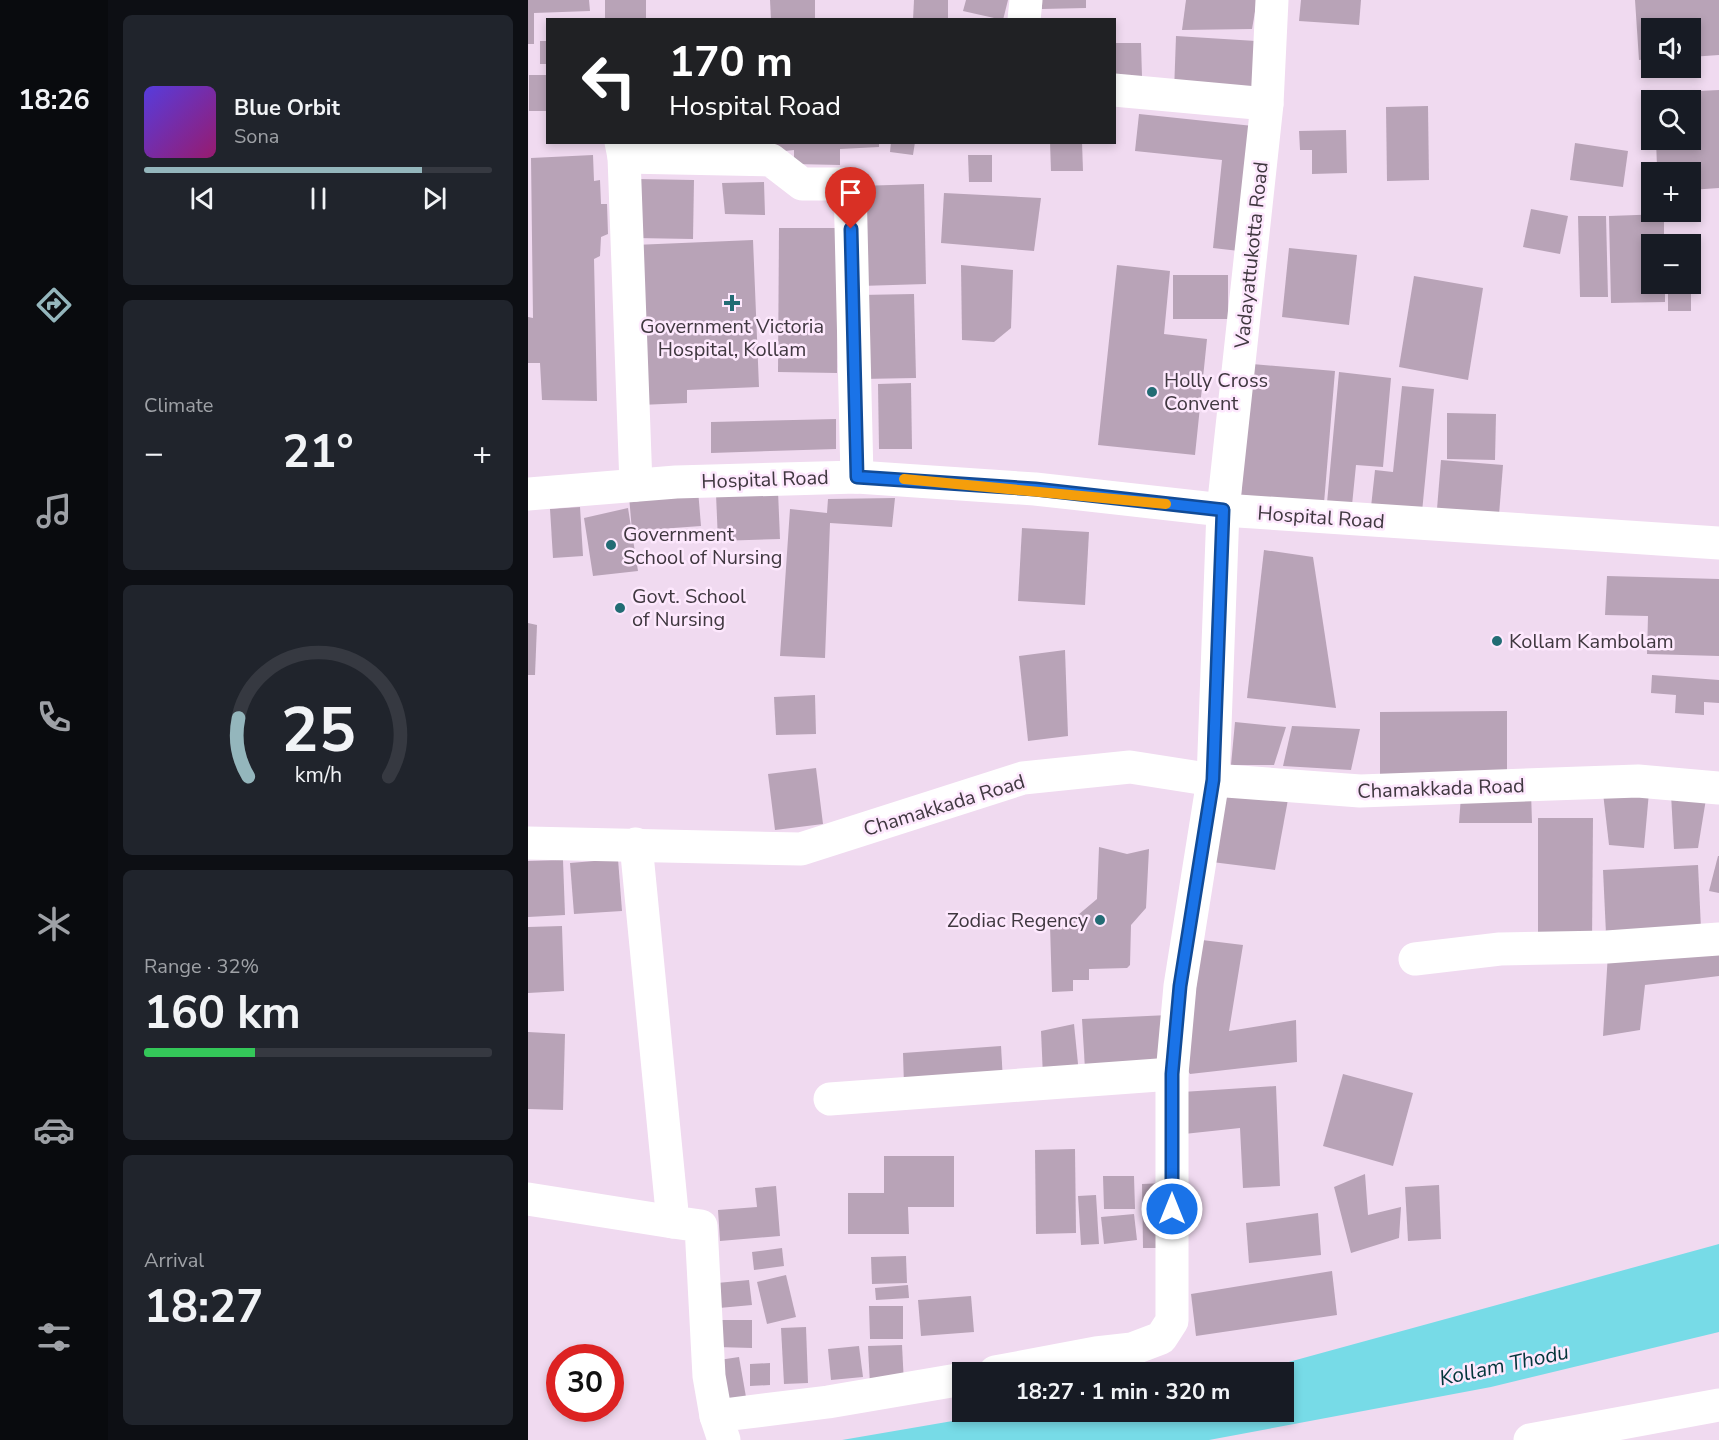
<!DOCTYPE html>
<meta charset="utf-8">
<style>
body{margin:0;font-family:"Nunito Sans",sans-serif;background:#20242c;color:#f1f3f6;height:100vh;display:flex;flex-direction:column;font-size:22px;white-space:nowrap}
*{box-sizing:border-box;margin:0}
p{font-size:20px;color:#9ea1a6}
.icon{flex:none;width:33px;height:33px;fill:none;stroke:currentColor;stroke-width:2;stroke-linecap:round;stroke-linejoin:round}
.map{position:relative;flex:1;overflow:hidden}
.side{display:flex;flex-direction:column;gap:15px;padding:15px;background:#0d0f14;width:420px}
.side>*{flex:none}
.guide{position:absolute;left:18px;top:18px;width:570px;height:126px;border-radius:0px;box-shadow:0 3px 9px #0003;background:#202124;color:#fff;overflow:hidden}
.tools{position:absolute;left:1113px;top:18px;display:grid;gap:12px}
.tools a{display:grid;place-items:center;width:60px;height:60px;border-radius:0px;background:#171b24;box-shadow:0 3px 9px #0003;font-size:30px}
.speed{position:absolute;left:18px;top:1344px;display:flex;gap:12px;font-size:30px;font-weight:700;text-align:center}
.speed>*{display:grid;place-content:center;width:78px;height:78px;border-radius:50%;background:#171b24;box-shadow:0 3px 9px #0003;line-height:1}
.speed .limit{border:9px solid #d22;background:#fff;color:#111}
.pin{position:absolute;display:grid;place-items:center;width:51px;height:51px;color:#fff;margin:-62px -26px;border-radius:50% 50% 50% 0;rotate:-45deg;box-shadow:0 0 6px #0007}
.pin .icon{rotate:45deg}
.me{position:absolute;width:66px;margin:-33px;rotate:0deg;stroke-linejoin:round;filter:drop-shadow(0 0 4px #0008)}
.turn{display:flex;align-items:center;gap:21px;height:126px;padding:0 24px;font-size:27px}
.turn .icon{width:78px;height:78px;stroke-width:2.5}
.turn b{display:block;font-size:42px;line-height:51px}
.big{font-size:45px;font-weight:700;line-height:1.1}
.side .card{flex:1;display:flex;flex-direction:column;justify-content:center;gap:9px;min-width:0;padding:0 21px;border-radius:9px;background:#20242c}
.side .dial{align-items:center;gap:0}
.dial svg{height:156px;overflow:visible;fill:none;stroke:#363941;stroke-width:7;stroke-linecap:round;text-anchor:middle}
.dial text{fill:#f1f3f6;stroke:none}
.song{display:flex;align-items:center;gap:18px}
.cover{width:72px;height:72px;border-radius:9px;background:linear-gradient(135deg,hsl(250 70% 55%),hsl(320 70% 35%))}
.played{height:6px;border-radius:3px;background:linear-gradient(90deg,#94b6bc 80%,#363941 80%)}
.keys{display:flex;justify-content:space-around;direction:ltr}
.heat{display:flex;justify-content:space-between;align-items:center;font-size:33px;direction:ltr}
.charge{height:9px;border-radius:4px;background:linear-gradient(90deg,#34c759 32%,#363941 0)}
.trip{position:absolute;left:424px;top:1362px;width:342px;height:60px;border-radius:0px;background:#171b24;box-shadow:0 3px 9px #0003;font-weight:700;line-height:60px;text-align:center}
main{display:flex;flex:1;min-height:0}
.menu{display:flex;flex-direction:column;width:108px;justify-content:space-around;align-items:center;background:#090b0e;color:#9ea1a6}
.menu .icon{width:42px;height:42px}
.menu .current{color:#94b6bc}
.menu b{font-size:27px;color:#f1f3f6}
.map>svg:first-child{display:block}
.water{fill:#77dbe7}
.building{fill:#b8a3b7}
.lines{fill:none;stroke-linecap:round;stroke-linejoin:round}
.minor{stroke:#fff;stroke-width:33}
.major{stroke:#fff;stroke-width:33}
.route-casing{stroke:#114b97;stroke-width:15}
.route{stroke:#1a73e8;stroke-width:10}
.slow{stroke:#f59e0b;stroke-width:10}
.poi-dot{fill:#226c74;stroke:#fde8fd;stroke-width:2}
.labels{text-anchor:middle;stroke-width:5;stroke-linejoin:round;paint-order:stroke}
.street-label{font-size:20px;fill:#403840;stroke:#fde8fd}
.poi-label{font-size:20px;fill:#403840;stroke:#fde8fd;text-anchor:start}
.water-label{font-size:21px;font-style:italic;fill:#03363b;stroke:#fde8fd}
</style>
<main>
<nav class="menu">
<b>18:26</b>
<svg class="icon current" aria-label="directions" viewBox="0 0 24 24"><path d="M12 3l9 9-9 9-9-9zM9 14v-3h6M13 9l2 2-2 2"/></svg>
<svg class="icon" aria-label="music" viewBox="0 0 24 24"><path d="M9 18V5l10-2v13"/><circle cx="6" cy="18" r="3"/><circle cx="16" cy="16" r="3"/></svg>
<svg class="icon" aria-label="phone" viewBox="0 0 24 24"><path d="M5 4h4l2 5-3 2q2 4 5 5l2-3 5 2v4C11 20 4 13 5 4z"/></svg>
<svg class="icon" aria-label="climate" viewBox="0 0 24 24"><path d="M12 3v18M4 7l16 10M4 17L20 7"/></svg>
<svg class="icon" aria-label="car" viewBox="0 0 24 24"><path d="M5 17H2v-5l4-1 3-4h7l3 4 3 1v5h-3M9 17h6M6 11h13"/><circle cx="7" cy="17" r="2"/><circle cx="17" cy="17" r="2"/></svg>
<svg class="icon" aria-label="filters" viewBox="0 0 24 24"><path d="M4 7h16M4 17h16"/><circle cx="9" cy="7" r="2"/><circle cx="15" cy="17" r="2"/></svg>
</nav>
<section class="side">
<div class="card">
<div class="song"><i class="cover"></i><div><b>Blue Orbit</b><p>Sona</p></div></div>
<div class="played"></div>
<div class="keys"><svg class="icon" aria-label="previous" viewBox="0 0 24 24"><path d="M18 5L8 12l10 7zM5 5v14"/></svg><svg class="icon" aria-label="pause" viewBox="0 0 24 24"><path d="M8 5v14M16 5v14"/></svg><svg class="icon" aria-label="next" viewBox="0 0 24 24"><path d="M6 5l10 7-10 7zM19 5v14"/></svg></div>
</div>
<div class="card"><p>Climate</p>
<div class="heat"><a>−</a><b class="big">21°</b><a>+</a></div>
</div>
<div class="card dial"><svg viewBox="0 0 100 80">
<path d="M14 69A42 42 0 1 1 86 69"/>
<path d="M14 69A42 42 0 0 1 9 39" stroke="#94b6bc"/>
<text x="50" y="56" font-size="32" font-weight="700">25</text>
<text x="50" y="72" font-size="11">km/h</text>
</svg></div>
<div class="card"><p>Range · 32%</p><b class="big">160 km</b><div class="charge"></div></div>
<div class="card"><p>Arrival</p><b class="big">18:27</b></div>
</section>
<div class="map">
<svg width="1191" height="1440" viewBox="0 0 1191 1440">
<rect width="100%" height="100%" fill="#f0daf0"/>
<path class="water" d="M1191 1244V1332L963 1387 681 1440H314L477 1412H756V1372H702L757 1363Z"/>
<g class="building">
<path d="M0 0H61L62 11 6 13V44H0Z"/>
<rect x="77" y="0" width="41" height="20"/>
<path d="M242 0H287V20H243Z"/>
<path d="M386 0H420V20H385Z"/>
<path d="M438 0H480L475 20 435 11Z"/>
<path d="M514 0H558V8L514 9Z"/>
<path d="M658 0H729L724 29 654 30Z"/>
<path d="M773 0H833L831 25 771 21Z"/>
<path d="M1107 0H1191V55L1162 57V28H1124V59L1111 60Z"/>
<path d="M648 36 728 41 726 92H646Z"/>
<rect x="12" y="41" width="8" height="23"/>
<path d="M586 43H613L614 77H586Z"/>
<rect x="1" y="75" width="19" height="36"/>
<path d="M1191 90V188L1162 190V172H1154L1153 165 1129 167 1128 140H1162V100H1150V92Z"/>
<path d="M900 106 901 180 859 181 858 107Z"/>
<path d="M611 114 725 126 711 251 685 248 694 160 607 151Z"/>
<path d="M818 130 819 173 784 174V150H772L771 131Z"/>
<path d="M238 142H351V147L312 149V165L266 164V150L239 153Z"/>
<path d="M363 142H387L385 155 362 152Z"/>
<path d="M522 142H554L555 171H523Z"/>
<path d="M1047 143 1100 151 1095 187 1042 180Z"/>
<path d="M65 155 66 181 72 180 73 204H79L80 234 73 237 72 256 66 259 69 401 14 400 12 363H0V317L5 318 3 158Z"/>
<path d="M440 155H464V182H441Z"/>
<path d="M108 179 166 180 165 239 107 238Z"/>
<path d="M236 182 237 215 197 214 194 183Z"/>
<path d="M396 184 398 284 332 286 330 186Z"/>
<path d="M416 193 513 198 506 251 413 243Z"/>
<path d="M1003 209 1040 216 1032 254 995 247Z"/>
<path d="M1136 214V244H1124V284H1137V302L1083 303 1081 216Z"/>
<path d="M1050 216H1078L1080 297H1052Z"/>
<path d="M251 228H310L309 373 250 372Z"/>
<path d="M225 240 231 387 159 390V403L112 405 106 245Z"/>
<path d="M761 248 829 255 821 325 754 317Z"/>
<path d="M433 265 485 270 483 328 466 342 434 340Z"/>
<path d="M589 265 642 271 636 334 679 339 667 455 570 445Z"/>
<rect x="645" y="275" width="55" height="44"/>
<path d="M886 276 955 288 940 380 871 367Z"/>
<rect x="1140" y="284" width="23" height="27"/>
<path d="M386 294 388 378 333 379 332 295Z"/>
<path d="M724 364 807 371 796 503 713 495Z"/>
<path d="M811 372 863 378 855 467 828 465 824 505 799 503Z"/>
<path d="M383 383 384 449H351L350 384Z"/>
<path d="M874 386 906 389 894 512 843 507 847 470 865 472Z"/>
<path d="M919 413 968 414 967 460 919 459Z"/>
<path d="M308 419V449L183 453V422Z"/>
<path d="M913 460 975 465 971 515 909 509Z"/>
<path d="M170 490 173 526 104 531 101 496Z"/>
<path d="M250 491 252 539 190 541 188 494Z"/>
<path d="M367 498 364 527 302 523 297 658 252 656 262 509 299 513 300 499Z"/>
<path d="M52 507 55 556 25 558 22 509Z"/>
<path d="M100 508 110 571 65 576 56 518Z"/>
<path d="M494 528 561 532 557 605 490 601Z"/>
<path d="M736 550 785 557 808 708 719 698Z"/>
<path d="M1079 576 1191 579V656L1119 654 1120 616 1077 615Z"/>
<path d="M0 623 9 625 7 675H0Z"/>
<path d="M537 650 540 736 500 741 491 656Z"/>
<path d="M1124 675 1191 680V703L1176 702V715L1147 713 1148 695 1123 693Z"/>
<path d="M287 695 288 734 248 735 246 697Z"/>
<path d="M979 711V780L852 781V712Z"/>
<path d="M707 722 758 727 746 765H703Z"/>
<path d="M764 726 832 729 823 770 755 766Z"/>
<path d="M288 768 295 824 247 830 240 774Z"/>
<path d="M700 790 761 794 747 870 684 862Z"/>
<path d="M1003 792 1004 823H931L933 796Z"/>
<path d="M1121 792 1116 848 1081 845 1075 793Z"/>
<path d="M1143 794 1178 799 1170 848 1146 849Z"/>
<path d="M1010 818H1065L1064 945H1010Z"/>
<path d="M571 847 599 854 621 849 618 908 603 925 602 965 599 968 561 969V980H545V991L524 992 522 925 550 915 569 899Z"/>
<path d="M1190 856H1191V893L1181 891Z"/>
<path d="M90 859 94 911 46 914 42 863Z"/>
<path d="M35 860 37 915 0 917V861Z"/>
<path d="M1170 865 1173 929 1078 934 1075 870Z"/>
<path d="M34 926 36 991 0 993V927Z"/>
<path d="M674 940 715 945 701 1031 768 1020 769 1062 662 1074 658 1068Z"/>
<path d="M1191 948V976L1117 985 1112 1030 1075 1036 1080 953Z"/>
<path d="M641 1015 630 1066 557 1069 554 1019Z"/>
<path d="M546 1024 551 1074 515 1077 513 1031Z"/>
<path d="M0 1032 37 1034 35 1110 0 1109Z"/>
<path d="M473 1046 475 1081 376 1086 375 1053Z"/>
<path d="M815 1074 885 1093 865 1166 795 1146Z"/>
<path d="M748 1086 752 1186 715 1188 712 1128 656 1134 654 1092Z"/>
<path d="M547 1149 548 1233 508 1234 507 1150Z"/>
<path d="M356 1156H426V1207H380L381 1234H320V1193H356Z"/>
<path d="M837 1174 840 1215 873 1207 871 1238 823 1253 806 1187Z"/>
<path d="M575 1176H606L607 1209H576Z"/>
<path d="M638 1183 639 1248H615L614 1184Z"/>
<path d="M911 1185 913 1239 880 1241 877 1187Z"/>
<path d="M248 1186 252 1236 192 1241 190 1210 229 1207 227 1188Z"/>
<path d="M568 1195 571 1244 553 1245 550 1196Z"/>
<path d="M790 1213 793 1255 721 1263 718 1223Z"/>
<path d="M606 1214 609 1240 576 1244 573 1217Z"/>
<path d="M254 1248 256 1266 226 1270 224 1252Z"/>
<path d="M378 1256 379 1283 344 1284 343 1257Z"/>
<path d="M804 1271 809 1315 668 1336 663 1294Z"/>
<path d="M258 1275 268 1317 239 1324 229 1282Z"/>
<path d="M221 1280 224 1305 191 1308 189 1283Z"/>
<path d="M380 1285 381 1298 348 1300 347 1288Z"/>
<path d="M443 1296 446 1332 393 1336 390 1300Z"/>
<path d="M341 1306H375V1339H342Z"/>
<path d="M189 1320H224V1348L189 1347Z"/>
<path d="M278 1327 280 1383 256 1384 253 1328Z"/>
<path d="M374 1345 376 1384 342 1385 340 1346Z"/>
<path d="M331 1346 335 1377 303 1380 300 1349Z"/>
<path d="M211 1357 218 1397 198 1400 191 1360Z"/>
<path d="M242 1363V1385L222 1386V1364Z"/>
</g>
<g class="lines">
<g class="minor">
<path d="M496 20 498 0"/>
<path d="M586 90 739 104"/>
<path d="M93 142 96 157 243 160 274 184H322L329 477"/>
<path d="M96 157 108 485"/>
<path d="M0 843 273 849 495 778 602 767 685 780 832 791 1110 781 1191 788"/>
<path d="M108 844 145 1222 173 1226 181 1376 188 1416"/>
<path d="M887 959 972 949 1079 947 1191 939"/>
<path d="M302 1099 644 1074"/>
<path d="M0 1199 145 1222"/>
<path d="M467 1372 568 1353 604 1349 633 1338 644 1321V1074L652 986 685 780 695 510 739 104 744 0"/>
<path d="M196 1440 188 1416 300 1402 435 1379"/>
<path d="M1002 1440 1191 1405"/>
</g>
<path class="major" d="M0 494 148 482 329 477 507 489 695 510 1191 543"/>
</g>
<g class="lines">
<defs>
<path id="route" d="M323 229 329 477 507 489 695 510 685 780 652 986 644 1074V1209"/>
</defs>
<use href="#route" class="route-casing"/>
<use href="#route" class="route"/>
<path class="slow" d="M376 479 638 504"/>
</g>
<g class="poi-dot">
<path d="M201 294h6v6h6v6h-6v6h-6v-6h-6v-6h6z"/>
<circle cx="624" cy="392" r="6"/>
<circle cx="83" cy="545" r="6"/>
<circle cx="92" cy="608" r="6"/>
<circle cx="969" cy="641" r="6"/>
<circle cx="572" cy="920" r="6"/>
</g>
<g class="labels">
<g class="street-label">
<text transform="translate(723 255) rotate(-84)" y="7">Vadayattukotta Road</text>
<text transform="translate(237 479) rotate(-2)" y="7">Hospital Road</text>
<text transform="translate(793 517) rotate(4)" y="7">Hospital Road</text>
<text transform="translate(913 788) rotate(-2)" y="7">Chamakkada Road</text>
<text transform="translate(416 805) rotate(-17)" y="7">Chamakkada Road</text>
</g>
<g class="poi-label">
<text x="204" y="333" text-anchor="middle">Government Victoria<tspan x="204" dy="23">Hospital, Kollam</tspan></text>
<text x="636" y="387">Holly Cross<tspan x="636" dy="23">Convent</tspan></text>
<text x="95" y="541">Government<tspan x="95" dy="23">School of Nursing</tspan></text>
<text x="104" y="603">Govt. School<tspan x="104" dy="23">of Nursing</tspan></text>
<text x="981" y="648">Kollam Kambolam</text>
<text x="560" y="927" text-anchor="end">Zodiac Regency</text>
</g>
<g class="water-label">
<text transform="translate(976 1365) rotate(-12)" y="7">Kollam Thodu</text>
</g>
</g>
</svg>
<div class="tools">
<a><svg class="icon" aria-label="sound" viewBox="0 0 24 24"><path d="M4 9h4l5-4v14l-5-4H4zM17 9q2 3 0 6"/></svg></a>
<a><svg class="icon" aria-label="search" viewBox="0 0 24 24"><circle cx="10" cy="10" r="6"/><path d="M15 15l6 6"/></svg></a>
<a>+</a>
<a>−</a>
</div>
<div class="speed"><div class="limit">30</div></div>
<div class="pin" style="left:323px;top:229px;background:#d93025"><svg class="icon" aria-label="arrive" viewBox="0 0 24 24"><path d="M6 21V4h12l-3 4 3 4H6"/></svg></div>
<svg class="me" style="left:644px;top:1209px" viewBox="-20 -20 40 40"><circle r="17" fill="#1a73e8" stroke="#fff" stroke-width="3"/><path d="M0-11L8 9 0 5-8 9z" fill="#fff"/></svg>
<div class="trip">18:27 · 1 min · 320 m</div>
<div class="guide">
<div class="turn"><svg class="icon" aria-label="left" viewBox="0 0 24 24"><path d="M17 20v-9H6M10 6l-5 5 5 5"/></svg><div><b>170 m</b>Hospital Road</div></div>
</div>
</div>
</main>
